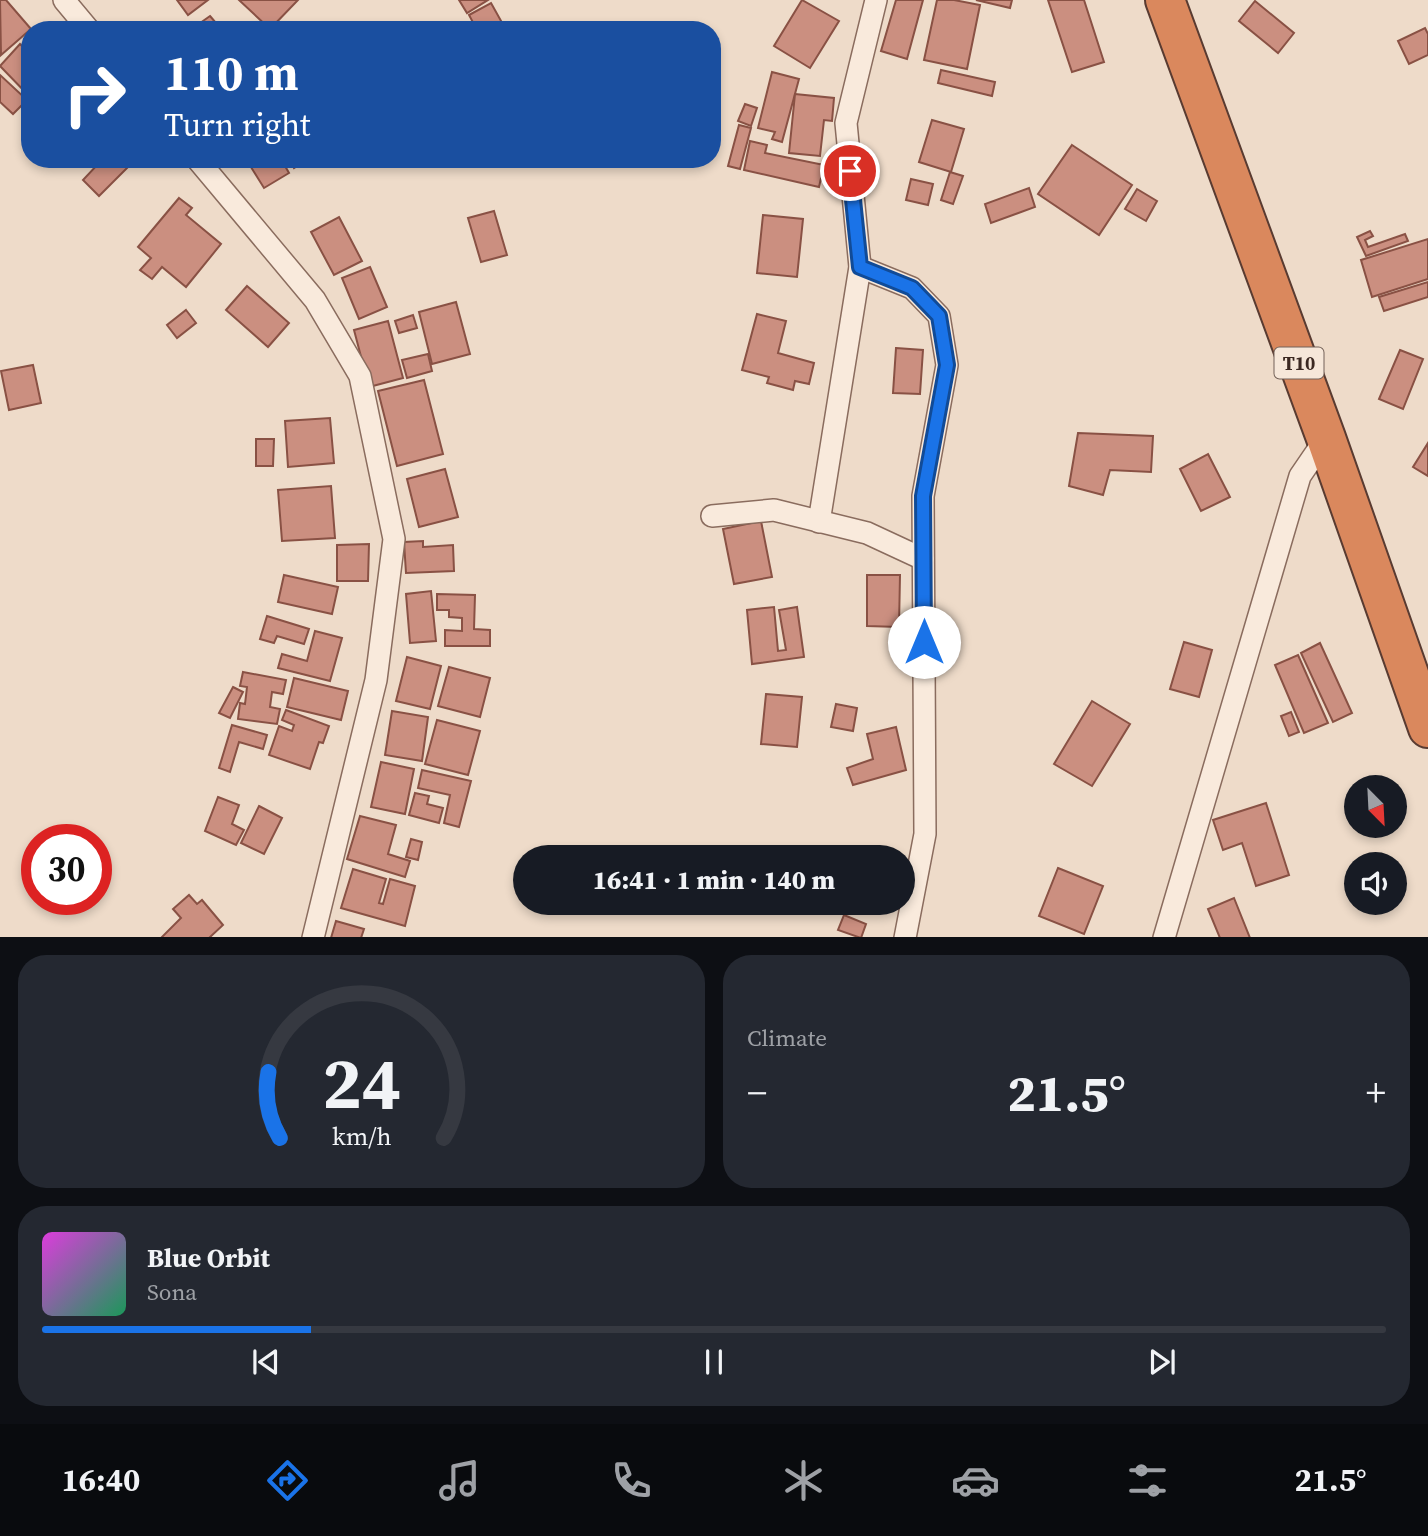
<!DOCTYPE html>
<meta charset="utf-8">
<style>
body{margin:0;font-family:"Source Serif 4",serif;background:#242831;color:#f1f3f6;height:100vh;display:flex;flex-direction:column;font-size:26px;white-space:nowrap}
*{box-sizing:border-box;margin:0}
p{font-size:23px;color:#9ea1a6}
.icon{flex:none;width:38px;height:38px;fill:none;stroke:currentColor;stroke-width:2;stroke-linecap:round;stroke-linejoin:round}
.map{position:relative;height:937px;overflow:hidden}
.sheet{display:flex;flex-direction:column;gap:18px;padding:18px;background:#0d0f14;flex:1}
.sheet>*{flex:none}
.hud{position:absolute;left:21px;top:21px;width:700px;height:147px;border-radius:28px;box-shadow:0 4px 10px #0003;background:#1a4fa0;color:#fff;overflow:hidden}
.needle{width:46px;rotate:156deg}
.fabs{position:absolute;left:1344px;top:775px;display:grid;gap:14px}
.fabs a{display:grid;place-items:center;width:63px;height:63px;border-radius:50%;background:#171b24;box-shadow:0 4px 10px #0003;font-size:35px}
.speed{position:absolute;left:21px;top:824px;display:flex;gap:14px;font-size:35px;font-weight:700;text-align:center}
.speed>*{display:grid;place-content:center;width:91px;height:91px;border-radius:50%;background:#171b24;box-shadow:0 4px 10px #0003;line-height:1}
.speed .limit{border:10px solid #d22;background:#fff;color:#111}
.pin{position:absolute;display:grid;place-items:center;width:60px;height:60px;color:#fff;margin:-30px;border:4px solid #fff;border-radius:50%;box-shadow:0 2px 7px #0007}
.me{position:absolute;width:77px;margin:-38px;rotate:0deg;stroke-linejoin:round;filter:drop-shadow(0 0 5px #0008)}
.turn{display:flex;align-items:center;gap:24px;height:147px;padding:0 28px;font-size:32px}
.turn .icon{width:91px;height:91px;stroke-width:2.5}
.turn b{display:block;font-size:49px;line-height:60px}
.big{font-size:52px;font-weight:800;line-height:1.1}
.sheet .widget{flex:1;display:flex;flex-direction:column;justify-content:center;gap:10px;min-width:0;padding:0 24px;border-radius:28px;background:#242831}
.sheet .dial{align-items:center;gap:0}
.dial svg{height:182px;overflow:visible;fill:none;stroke:#363941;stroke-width:7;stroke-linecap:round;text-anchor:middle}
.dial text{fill:#f1f3f6;stroke:none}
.song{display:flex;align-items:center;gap:21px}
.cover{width:84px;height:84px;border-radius:10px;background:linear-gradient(135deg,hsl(300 70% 55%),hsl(150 70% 35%))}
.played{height:7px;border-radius:4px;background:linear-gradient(90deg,#1a73e8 20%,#363941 20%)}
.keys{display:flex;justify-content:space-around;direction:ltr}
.heat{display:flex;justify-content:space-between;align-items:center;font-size:38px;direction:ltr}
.sheet .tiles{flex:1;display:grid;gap:18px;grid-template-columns:1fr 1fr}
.widget:last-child{grid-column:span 2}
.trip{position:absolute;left:513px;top:845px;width:402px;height:70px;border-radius:35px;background:#171b24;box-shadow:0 4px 10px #0003;font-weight:800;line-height:70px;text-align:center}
.dock{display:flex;height:112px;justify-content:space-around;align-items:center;background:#090b0e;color:#9ea1a6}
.dock .icon{width:49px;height:49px}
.dock .active{color:#1a73e8}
.dock b{font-size:32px;color:#f1f3f6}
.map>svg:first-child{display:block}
.building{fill:#cb8f80;stroke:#895144;stroke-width:2}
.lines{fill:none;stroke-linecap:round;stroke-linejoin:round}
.street-casing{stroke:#8a6c5e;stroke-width:24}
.highway-casing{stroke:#593b31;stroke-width:42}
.street{stroke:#f9eadc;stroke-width:21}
.highway{stroke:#da885d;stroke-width:38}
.route-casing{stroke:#114b97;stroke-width:18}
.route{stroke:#1a73e8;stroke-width:12}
.labels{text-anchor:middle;stroke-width:7;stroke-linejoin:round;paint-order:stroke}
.shield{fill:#f6e7d9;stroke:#736158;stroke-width:2}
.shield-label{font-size:19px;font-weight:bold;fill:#3b2821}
</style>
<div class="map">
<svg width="1428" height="938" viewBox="0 0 1428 938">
<rect width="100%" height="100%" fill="#eedbc9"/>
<g class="building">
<path d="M0 0H6L31 29 1 55Z"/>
<path d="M177 0H208L188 15Z"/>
<path d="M239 0H298L270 29Z"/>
<path d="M459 0H488L467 13Z"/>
<path d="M802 0 839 21 810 68 774 46Z"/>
<path d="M896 0H923L907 59 881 51Z"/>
<path d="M937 0H954L980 5 967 69 924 60Z"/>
<path d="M976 0H1012L1010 8Z"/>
<path d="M1048 0H1084L1104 62 1072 72Z"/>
<path d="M1255 1 1294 33 1278 53 1239 21Z"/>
<path d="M491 3 505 28 477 30 469 15Z"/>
<path d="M210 16 222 30H199L196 26Z"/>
<path d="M1425 28 1428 34V55L1409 64 1398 41Z"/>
<path d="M20 44 26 50 30 46V97L0 66Z"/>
<path d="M941 70 995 82 992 96 938 83Z"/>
<path d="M772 72 799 79 782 142 772 139 775 132 758 128Z"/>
<path d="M0 75 27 100 13 114 0 102Z"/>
<path d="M795 94 834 98 832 121 824 120 820 156 789 153Z"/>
<path d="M745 104 757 108 751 126 738 121Z"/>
<path d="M932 120 964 129 951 172 919 162Z"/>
<path d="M739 125 751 128 740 169 728 166Z"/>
<path d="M750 141 767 145 765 153 824 165 819 187 744 170Z"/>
<path d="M1072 145 1132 185 1099 235 1038 194Z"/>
<path d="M98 159H136L99 196 83 180 100 162Z"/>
<path d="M246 159H281L289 173 264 188Z"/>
<path d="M289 159H308L294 168Z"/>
<path d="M950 172 963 176 953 204 941 200Z"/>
<path d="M911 179 933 184 928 205 906 200Z"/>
<path d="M1029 188 1035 207 991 223 985 204Z"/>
<path d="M1137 189 1157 201 1146 221 1125 209Z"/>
<path d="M179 198 192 208 186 215 221 244 186 287 162 267 152 279 140 270 151 258 138 247Z"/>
<path d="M494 211 507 255 481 262 468 218Z"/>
<path d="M763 215 803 219 797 277 757 273Z"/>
<path d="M339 217 362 261 334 275 311 232Z"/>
<path d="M1370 231 1373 236 1365 240 1368 247 1405 234 1408 241 1366 256 1357 237Z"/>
<path d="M1428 239V279L1372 297 1361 260Z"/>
<path d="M370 267 387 307 359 319 342 278Z"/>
<path d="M1428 282V297L1384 311 1379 297Z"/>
<path d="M247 286 289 323 268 347 226 310Z"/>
<path d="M456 302 470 354 432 364 419 312Z"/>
<path d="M186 310 196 323 177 338 167 325Z"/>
<path d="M757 314 786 321 778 353 814 363 809 384 795 381 793 390 767 383 769 377 742 370Z"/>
<path d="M413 315 417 328 399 333 395 321Z"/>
<path d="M388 321 403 378 369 387 354 330Z"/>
<path d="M896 348 923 350 920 394 893 393Z"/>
<path d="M1400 350 1423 359 1403 409 1379 399Z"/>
<path d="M428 354 432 371 407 378 402 360Z"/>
<path d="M33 365 41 403 9 410 1 371Z"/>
<path d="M424 380 443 454 397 466 378 391Z"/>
<path d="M330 418 334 463 288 467 285 421Z"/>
<path d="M1078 433 1153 436 1151 472 1110 470 1103 495 1069 486Z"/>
<path d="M256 439H274L273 466H256Z"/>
<path d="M1428 443V476L1413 467Z"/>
<path d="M1208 454 1230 497 1201 511 1180 469Z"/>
<path d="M445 469 458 517 419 527 407 479Z"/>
<path d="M331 486 335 538 282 541 278 490Z"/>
<path d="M761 521 772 577 734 584 723 529Z"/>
<path d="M423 541V547L453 545 454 571 406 573 404 542Z"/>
<path d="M369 544 368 581H337V545Z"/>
<path d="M284 575 338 587 332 614 278 602Z"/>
<path d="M867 575H900L899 627 867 626Z"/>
<path d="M431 591 436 641 410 643 406 594Z"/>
<path d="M437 594 475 595 474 629 490 630V646H445V630L462 631V618L449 617V610H437Z"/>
<path d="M774 607 778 651 786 650 779 610 797 607 804 657 752 664 747 610Z"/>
<path d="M267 616 309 629 304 644 277 636 274 643 260 639Z"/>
<path d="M315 631 342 638 330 681 278 668 282 654 307 661Z"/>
<path d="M1184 642 1212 650 1199 697 1170 689Z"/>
<path d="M1320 643 1352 713 1333 722 1301 653Z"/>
<path d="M1298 655 1328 723 1304 733 1275 665Z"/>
<path d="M407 657 441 666 430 709 396 701Z"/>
<path d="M449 667 490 678 480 717 438 706Z"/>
<path d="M243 672 286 680 283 694 272 692 270 707 280 709 277 724 238 719 240 703 245 704 247 687 240 686Z"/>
<path d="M294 678 348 691 341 720 287 707Z"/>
<path d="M233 687 243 692 230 718 219 713Z"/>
<path d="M766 694 802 697 797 747 761 744Z"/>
<path d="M1092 701 1130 724 1092 786 1054 764Z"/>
<path d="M836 704 857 708 853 731 831 727Z"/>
<path d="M286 710 329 726 323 743 319 742 310 769 269 755 279 726 292 731 294 725 282 720Z"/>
<path d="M392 711 428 717 422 761 385 755Z"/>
<path d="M1291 712 1299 732 1289 736 1281 716Z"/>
<path d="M437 720 480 731 468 775 425 764Z"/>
<path d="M232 725 267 735 263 749 239 742 230 772 219 768Z"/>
<path d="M896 727 906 770 853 785 847 768 873 759 867 734Z"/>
<path d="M381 762 414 769 405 814 371 807Z"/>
<path d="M422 770 471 781 459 827 444 823 450 795 418 788Z"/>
<path d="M415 793 429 796 427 804 443 808 439 823 409 815Z"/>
<path d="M218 797 239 805 232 824 244 830 236 845 205 831Z"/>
<path d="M1266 803 1289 875 1256 886 1242 843 1223 850 1213 820Z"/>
<path d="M259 806 282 818 264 854 241 843Z"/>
<path d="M360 816 396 825 388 854 410 861 405 877 347 859Z"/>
<path d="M411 839 422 842 418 860 406 857Z"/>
<path d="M1058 868 1103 886 1084 934 1039 916Z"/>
<path d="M353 869 386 879 379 903 383 904 390 879 415 886 405 926 341 908Z"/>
<path d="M189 895 197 904 202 900 223 925 209 938H161L181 918 173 909Z"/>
<path d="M1234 898 1250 938H1220L1208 909Z"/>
<path d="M848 903H887V908L848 909Z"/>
<path d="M844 915 866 924 861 938 838 930Z"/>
<path d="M336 921 364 929 361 938H331Z"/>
</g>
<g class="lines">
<defs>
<g id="street">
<path d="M64 0 89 30"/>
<path d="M197 159 315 300 360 376 394 539 376 680 313 938"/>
<path d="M860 267 912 288 939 316 947 365 923 496 925 834 905 938"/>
<path d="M712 516 774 510 867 533 923 559"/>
<path d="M819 522 860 267 846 123 876 0"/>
<path d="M1164 938 1300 476 1326 438"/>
</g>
<path id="highway" d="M1165 0 1326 438 1428 728"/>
</defs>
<use href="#street" class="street-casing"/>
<use href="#highway" class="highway-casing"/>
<use href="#street" class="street"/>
<use href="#highway" class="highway"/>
</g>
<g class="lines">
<defs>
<path id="route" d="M850 171 860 267 912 288 939 316 947 365 923 496 924 642"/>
</defs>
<use href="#route" class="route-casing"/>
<use href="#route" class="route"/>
</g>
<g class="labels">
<rect class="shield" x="1274.5" y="347.5" width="49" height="31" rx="5"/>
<g class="shield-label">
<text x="1299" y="370">T10</text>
</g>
</g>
</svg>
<div class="fabs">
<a><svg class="needle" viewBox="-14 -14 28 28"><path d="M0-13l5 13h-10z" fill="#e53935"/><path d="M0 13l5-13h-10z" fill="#9ea1a6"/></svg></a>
<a><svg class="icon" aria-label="sound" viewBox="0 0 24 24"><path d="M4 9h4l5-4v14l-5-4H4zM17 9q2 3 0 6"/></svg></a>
</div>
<div class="speed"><div class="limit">30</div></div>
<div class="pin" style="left:850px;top:171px;background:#d93025"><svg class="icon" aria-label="arrive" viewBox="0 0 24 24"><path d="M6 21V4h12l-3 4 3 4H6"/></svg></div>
<svg class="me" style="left:924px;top:642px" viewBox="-20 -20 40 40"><circle r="19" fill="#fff"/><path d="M0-13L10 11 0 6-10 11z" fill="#1a73e8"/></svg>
<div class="trip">16:41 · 1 min · 140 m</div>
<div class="hud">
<div class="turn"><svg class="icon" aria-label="right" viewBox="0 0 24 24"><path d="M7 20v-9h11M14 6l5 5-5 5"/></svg><div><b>110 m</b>Turn right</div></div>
</div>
</div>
<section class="sheet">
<div class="tiles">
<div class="widget dial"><svg viewBox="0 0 100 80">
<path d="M14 69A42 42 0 1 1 86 69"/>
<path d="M14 69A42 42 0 0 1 9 40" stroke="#1a73e8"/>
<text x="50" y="56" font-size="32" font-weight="700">24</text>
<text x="50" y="72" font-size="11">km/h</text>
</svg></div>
<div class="widget"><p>Climate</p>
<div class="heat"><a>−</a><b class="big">21.5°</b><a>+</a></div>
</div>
<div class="widget">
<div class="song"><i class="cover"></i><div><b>Blue Orbit</b><p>Sona</p></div></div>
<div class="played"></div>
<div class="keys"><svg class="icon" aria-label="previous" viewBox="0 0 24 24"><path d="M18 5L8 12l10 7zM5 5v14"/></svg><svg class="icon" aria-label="pause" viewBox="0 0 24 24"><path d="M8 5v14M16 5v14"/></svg><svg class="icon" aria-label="next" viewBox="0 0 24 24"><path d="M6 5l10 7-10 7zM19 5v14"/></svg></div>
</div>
</div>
</section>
<nav class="dock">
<b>16:40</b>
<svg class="icon active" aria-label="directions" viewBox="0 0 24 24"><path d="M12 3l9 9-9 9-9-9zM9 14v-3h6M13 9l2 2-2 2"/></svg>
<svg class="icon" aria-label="music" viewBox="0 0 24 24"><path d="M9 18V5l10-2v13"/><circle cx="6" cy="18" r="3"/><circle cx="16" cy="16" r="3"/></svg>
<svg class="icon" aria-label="phone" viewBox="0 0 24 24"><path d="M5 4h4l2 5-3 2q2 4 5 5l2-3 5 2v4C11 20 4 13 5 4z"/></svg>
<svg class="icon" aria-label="climate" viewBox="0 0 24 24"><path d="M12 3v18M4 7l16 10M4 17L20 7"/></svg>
<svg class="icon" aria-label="car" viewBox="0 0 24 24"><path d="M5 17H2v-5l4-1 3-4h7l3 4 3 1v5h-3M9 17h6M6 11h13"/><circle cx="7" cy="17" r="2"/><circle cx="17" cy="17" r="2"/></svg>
<svg class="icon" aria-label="filters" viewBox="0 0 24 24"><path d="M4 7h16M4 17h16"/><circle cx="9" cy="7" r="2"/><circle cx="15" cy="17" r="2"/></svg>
<b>21.5°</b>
</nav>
